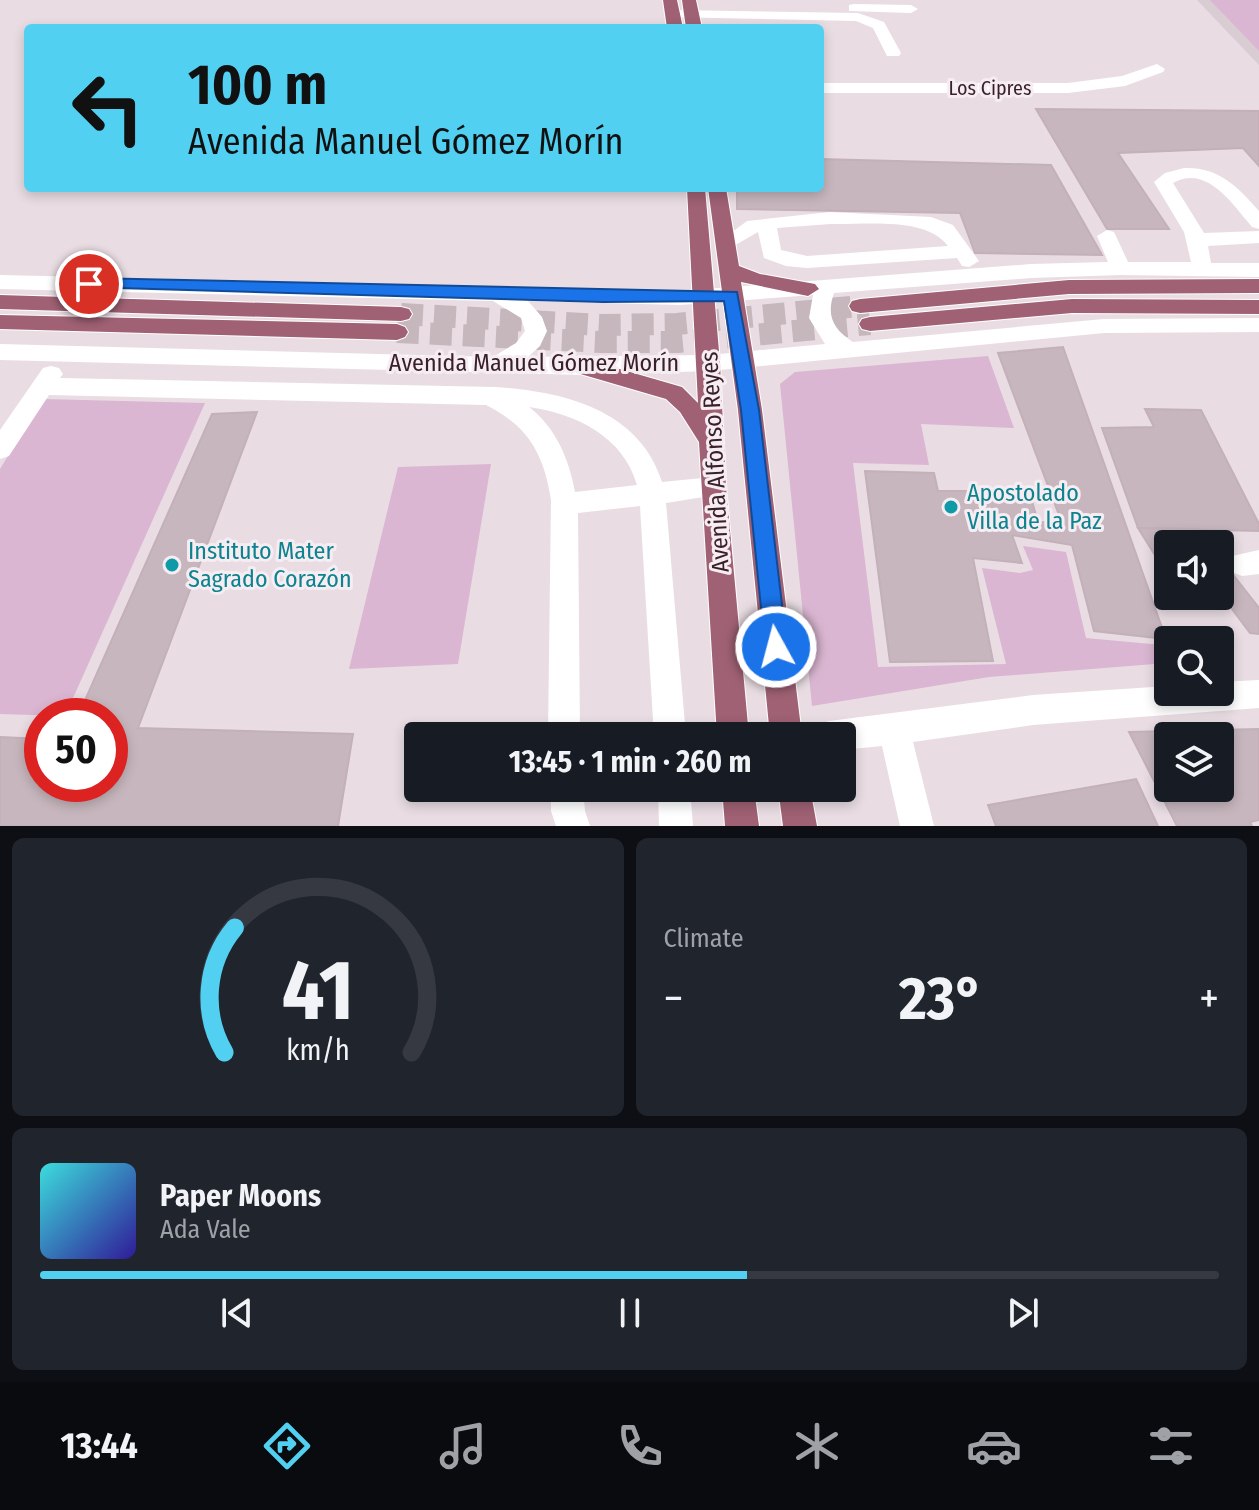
<!DOCTYPE html>
<meta charset="utf-8">
<style>
body{margin:0;font-family:"Fira Sans Condensed",sans-serif;background:#20242c;color:#f1f3f6;height:100vh;display:flex;flex-direction:column;font-size:30px;white-space:nowrap}
*{box-sizing:border-box;margin:0}
p{font-size:26px;color:#9ea1a6}
.icon{flex:none;width:44px;height:44px;fill:none;stroke:currentColor;stroke-width:2;stroke-linecap:round;stroke-linejoin:round}
.map{position:relative;height:826px;overflow:hidden}
.details{display:flex;flex-direction:column;gap:12px;padding:12px;background:#0d0f14;flex:1}
.details>*{flex:none}
.banner{position:absolute;left:24px;top:24px;width:800px;height:168px;border-radius:8px;box-shadow:0 4px 12px #0003;background:#52d0f2;color:#111;overflow:hidden}
.buttons{position:absolute;left:1154px;top:530px;display:grid;gap:16px}
.buttons a{display:grid;place-items:center;width:80px;height:80px;border-radius:8px;background:#171b24;box-shadow:0 4px 12px #0003;font-size:40px}
.speed{position:absolute;left:24px;top:698px;display:flex;gap:16px;font-size:40px;font-weight:700;text-align:center}
.speed>*{display:grid;place-content:center;width:104px;height:104px;border-radius:50%;background:#171b24;box-shadow:0 4px 12px #0003;line-height:1}
.speed .limit{border:12px solid #d22;background:#fff;color:#111}
.pin{position:absolute;display:grid;place-items:center;width:68px;height:68px;color:#fff;margin:-34px;border:4px solid #fff;border-radius:50%;box-shadow:0 2px 8px #0007}
.me{position:absolute;width:88px;margin:-44px;rotate:353deg;stroke-linejoin:round;filter:drop-shadow(0 0 6px #0008)}
.turn{display:flex;align-items:center;gap:28px;height:168px;padding:0 32px;font-size:36px}
.turn .icon{width:104px;height:104px;stroke-width:2.5}
.turn b{display:block;font-size:56px;line-height:68px}
.big{font-size:60px;font-weight:700;line-height:1.1}
.details .widget{flex:1;display:flex;flex-direction:column;justify-content:center;gap:12px;min-width:0;padding:0 28px;border-radius:12px;background:#20242c}
.details .dial{align-items:center;gap:0}
.dial svg{height:208px;overflow:visible;fill:none;stroke:#363941;stroke-width:7;stroke-linecap:round;text-anchor:middle}
.dial text{fill:#f1f3f6;stroke:none}
.song{display:flex;align-items:center;gap:24px}
.cover{width:96px;height:96px;border-radius:12px;background:linear-gradient(135deg,hsl(180 70% 55%),hsl(250 70% 35%))}
.played{height:8px;border-radius:4px;background:linear-gradient(90deg,#52d0f2 60%,#363941 60%)}
.keys{display:flex;justify-content:space-around;direction:ltr}
.heat{display:flex;justify-content:space-between;align-items:center;font-size:44px;direction:ltr}
.details .tiles{flex:1;display:grid;gap:12px;grid-template-columns:1fr 1fr}
.widget:last-child{grid-column:span 2}
.trip{position:absolute;left:404px;top:722px;width:452px;height:80px;border-radius:8px;background:#171b24;box-shadow:0 4px 12px #0003;font-weight:700;line-height:80px;text-align:center}
.tab-bar{display:flex;height:128px;justify-content:space-around;align-items:center;background:#090b0e;color:#9ea1a6}
.tab-bar .icon{width:56px;height:56px}
.tab-bar .active{color:#52d0f2}
.tab-bar b{font-size:36px;color:#f1f3f6}
.map>svg:first-child{display:block}
.built{fill:#d9ccd2}
.green{fill:#dbb6d2}
.building{fill:#c7b6bd;stroke:#c3b0b8;stroke-width:2;fill-rule:evenodd}
.lines{fill:none;stroke-linecap:round;stroke-linejoin:round}
.major-tunnel{stroke:#c6b7bd;stroke-width:22;stroke-dasharray:22 11;stroke-linecap:butt}
.major-casing{stroke:#fff;stroke-width:2}
.minor{fill:#fff;fill-rule:evenodd}
.major{fill:#9f6173;fill-rule:evenodd}
.route{fill:#1a73e8;stroke:#114b97;stroke-width:2}
.culture-dot{fill:#0f9aa8;stroke:#f6edf2;stroke-width:3}
.labels{text-anchor:middle;stroke-width:6;stroke-linejoin:round;paint-order:stroke}
.far-street-label{font-size:20px;fill:#391f27;stroke:#f6edf2}
.street-label{font-size:24px;fill:#391f27;stroke:#f6edf2}
.culture-label{font-size:24px;fill:#0d838f;stroke:#f6edf2;text-anchor:start}
</style>
<div class="map">
<svg width="1259" height="826" viewBox="0 0 1259 826">
<rect width="100%" height="100%" fill="#e9dde3"/>
<path class="built" d="M1197 0H1259V65Z"/>
<g class="green">
<path d="M1210 0H1259V51Z"/>
<path d="M988 356 1014 428 921 424 929 465 853 463 878 667 1006 664 982 568 1020 573 1033 570 1023 546 1066 552 1086 638 1162 645 1167 663 989 677 812 706 780 384 795 372Z"/>
<path d="M43 399 205 403 65 716 0 714V469Z"/>
<path d="M491 464 458 664 349 669 398 467Z"/>
</g>
<g class="building">
<path d="M1036 109 1259 111V166L1243 148 1118 153 1169 229H1107Z"/>
<path d="M820 159 1051 165 1102 255 975 253 960 213 737 209V188H820Z"/>
<path d="M1063 347 1166 639 1094 631 1072 545 1012 535 1022 563 973 558 993 661 890 662 865 471 934 473 938 491H1029L1038 522 1062 523 998 353Z"/>
<path d="M1145 409 1201 410 1259 524V531L1138 528 1102 428 1154 427Z"/>
<path d="M257 412 138 728 353 734 338 826H0V737L42 739V784H110V716H78L212 414Z"/>
<path d="M1138 528 1198 529 1209 544H1168V576Z"/>
<path d="M1220 558 1259 608V634L1250 633 1226 601 1188 609 1180 596H1220Z"/>
<path d="M1259 729V820L1250 822 1252 826H1177L1129 732ZM1168 736H1220V788H1168Z"/>
<path d="M1136 779 1158 826H996L988 805Z"/>
</g>
<g class="lines">
<g class="major-tunnel">
<path d="M401 314 602 325 677 324 860 306"/>
<path d="M397 332 602 342H678L870 324"/>
</g>
<defs>
<g id="major">
<path d="M663 0H677L683 28H667Z"/>
<path d="M682 0H696L702 28H686Z"/>
<path d="M687 188H705L720 363 726 487 749 736H717L699 442 680 412 666 399 577 373 574 367 577 361 585 359 682 387 698 403Z"/>
<path d="M708 188H726L739 266 760 274 815 284 819 289 808 296 741 282 762 410 802 736H770L738 410Z"/>
<path d="M1259 279V293L1069 294 860 313 852 311 849 306 852 301 860 299 1069 280Z"/>
<path d="M0 295 401 307 409 309 412 314 409 319 401 321 0 309Z"/>
<path d="M1072 299 1259 300V314L1072 313 870 331 862 329 859 324 862 319 870 317Z"/>
<path d="M0 315 397 324 405 327 408 332 405 337 397 340 0 329Z"/>
<path d="M722 788H754L759 826H725Z"/>
<path d="M778 788H810L817 826H783Z"/>
</g>
</defs>
<use href="#major" class="major-casing"/>
<g class="minor">
<path d="M854 4 911 5 918 9 911 13 849 11V5Z"/>
<path d="M672 10 858 13 884 22 901 53 899 56H887L873 28 856 21 667 17 665 14Z"/>
<path d="M1157 64 1165 69 1163 72 1125 86 1068 93H820V83H1068L1122 76Z"/>
<path d="M1184 168C1219 167 1237 186 1259 211V229L1252 227C1233 205 1207 164 1173 183L1204 233 1259 231V243L1208 246 1211 263H1259V277L1121 275 1031 278 834 293C826 316 833 329 853 342L1104 319 1259 318V332L1104 333 709 371 585 375 0 360V344L493 357 516 343 525 331 521 318 493 301 0 289V275L680 291 1031 264 1108 262 1097 236 1107 230 1114 232 1128 262H1191L1184 232 1154 182 1165 173ZM813 295 809 318 825 344 709 355 528 357 540 346 547 331 542 317 528 301 680 305Z"/>
<path d="M830 212 931 217 953 225 979 261 969 267 962 266 957 258 807 268 786 266 764 258 758 232 725 251 715 245 747 221ZM830 224C865 225 926 216 948 246L807 256 781 250 777 228Z"/>
<path d="M51 366 59 368 63 374 60 378 495 387C563 391 640 410 662 482L713 477 722 480 726 487 722 494 666 503 686 736H654L640 506 578 513 580 736H548L551 500C544 454 528 426 486 405L49 395 9 456 0 459V430L43 368ZM529 407C576 414 623 436 637 485L575 492C569 459 556 428 529 407Z"/>
<path d="M1259 550V574L1242 576 1232 572 1228 564 1232 556Z"/>
<path d="M1259 680V708L1033 725 913 742 934 826H900L882 746 842 750V736H813L818 725 829 721 1033 695 1168 686V692H1220V682Z"/>
<path d="M551 788H583L585 811 590 826H556L551 811Z"/>
<path d="M658 788H690L693 826H659Z"/>
</g>
<use href="#major" class="major"/>
</g>
<path class="route" d="M89 278 737 292 759 410 787 647 784 654 776 657 768 654 765 647 741 410 724 301 603 302 84 287V280Z"/>
<g class="culture-dot">
<circle cx="951" cy="507" r="8"/>
<circle cx="172" cy="565" r="8"/>
</g>
<g class="labels">
<g class="far-street-label">
<text x="990" y="95">Los Cipres</text>
</g>
<g class="street-label">
<text x="534" y="371">Avenida Manuel Gómez Morín</text>
<text transform="translate(715 462) rotate(-93)" y="8">Avenida Alfonso Reyes</text>
</g>
<g class="culture-label">
<text x="967" y="501">Apostolado<tspan x="967" dy="28">Villa de la Paz</tspan></text>
<text x="188" y="559">Instituto Mater<tspan x="188" dy="28">Sagrado Corazón</tspan></text>
</g>
</g>
</svg>
<div class="buttons">
<a><svg class="icon" aria-label="sound" viewBox="0 0 24 24"><path d="M4 9h4l5-4v14l-5-4H4zM17 9q2 3 0 6"/></svg></a>
<a><svg class="icon" aria-label="search" viewBox="0 0 24 24"><circle cx="10" cy="10" r="6"/><path d="M15 15l6 6"/></svg></a>
<a><svg class="icon" aria-label="layers" viewBox="0 0 24 24"><path d="M12 4l9 5-9 5-9-5zM3 14l9 5 9-5"/></svg></a>
</div>
<div class="speed"><div class="limit">50</div></div>
<div class="pin" style="left:89px;top:284px;background:#d93025"><svg class="icon" aria-label="arrive" viewBox="0 0 24 24"><path d="M6 21V4h12l-3 4 3 4H6"/></svg></div>
<svg class="me" style="left:776px;top:647px" viewBox="-20 -20 40 40"><circle r="17" fill="#1a73e8" stroke="#fff" stroke-width="3"/><path d="M0-11L8 9 0 5-8 9z" fill="#fff"/></svg>
<div class="trip">13:45 · 1 min · 260 m</div>
<div class="banner">
<div class="turn"><svg class="icon" aria-label="left" viewBox="0 0 24 24"><path d="M17 20v-9H6M10 6l-5 5 5 5"/></svg><div><b>100 m</b>Avenida Manuel Gómez Morín</div></div>
</div>
</div>
<section class="details">
<div class="tiles">
<div class="widget dial"><svg viewBox="0 0 100 80">
<path d="M14 69A42 42 0 1 1 86 69"/>
<path d="M14 69A42 42 0 0 1 18 21" stroke="#52d0f2"/>
<text x="50" y="56" font-size="32" font-weight="700">41</text>
<text x="50" y="72" font-size="11">km/h</text>
</svg></div>
<div class="widget"><p>Climate</p>
<div class="heat"><a>−</a><b class="big">23°</b><a>+</a></div>
</div>
<div class="widget">
<div class="song"><i class="cover"></i><div><b>Paper Moons</b><p>Ada Vale</p></div></div>
<div class="played"></div>
<div class="keys"><svg class="icon" aria-label="previous" viewBox="0 0 24 24"><path d="M18 5L8 12l10 7zM5 5v14"/></svg><svg class="icon" aria-label="pause" viewBox="0 0 24 24"><path d="M8 5v14M16 5v14"/></svg><svg class="icon" aria-label="next" viewBox="0 0 24 24"><path d="M6 5l10 7-10 7zM19 5v14"/></svg></div>
</div>
</div>
</section>
<nav class="tab-bar">
<b>13:44</b>
<svg class="icon active" aria-label="directions" viewBox="0 0 24 24"><path d="M12 3l9 9-9 9-9-9zM9 14v-3h6M13 9l2 2-2 2"/></svg>
<svg class="icon" aria-label="music" viewBox="0 0 24 24"><path d="M9 18V5l10-2v13"/><circle cx="6" cy="18" r="3"/><circle cx="16" cy="16" r="3"/></svg>
<svg class="icon" aria-label="phone" viewBox="0 0 24 24"><path d="M5 4h4l2 5-3 2q2 4 5 5l2-3 5 2v4C11 20 4 13 5 4z"/></svg>
<svg class="icon" aria-label="climate" viewBox="0 0 24 24"><path d="M12 3v18M4 7l16 10M4 17L20 7"/></svg>
<svg class="icon" aria-label="car" viewBox="0 0 24 24"><path d="M5 17H2v-5l4-1 3-4h7l3 4 3 1v5h-3M9 17h6M6 11h13"/><circle cx="7" cy="17" r="2"/><circle cx="17" cy="17" r="2"/></svg>
<svg class="icon" aria-label="filters" viewBox="0 0 24 24"><path d="M4 7h16M4 17h16"/><circle cx="9" cy="7" r="2"/><circle cx="15" cy="17" r="2"/></svg>
</nav>
